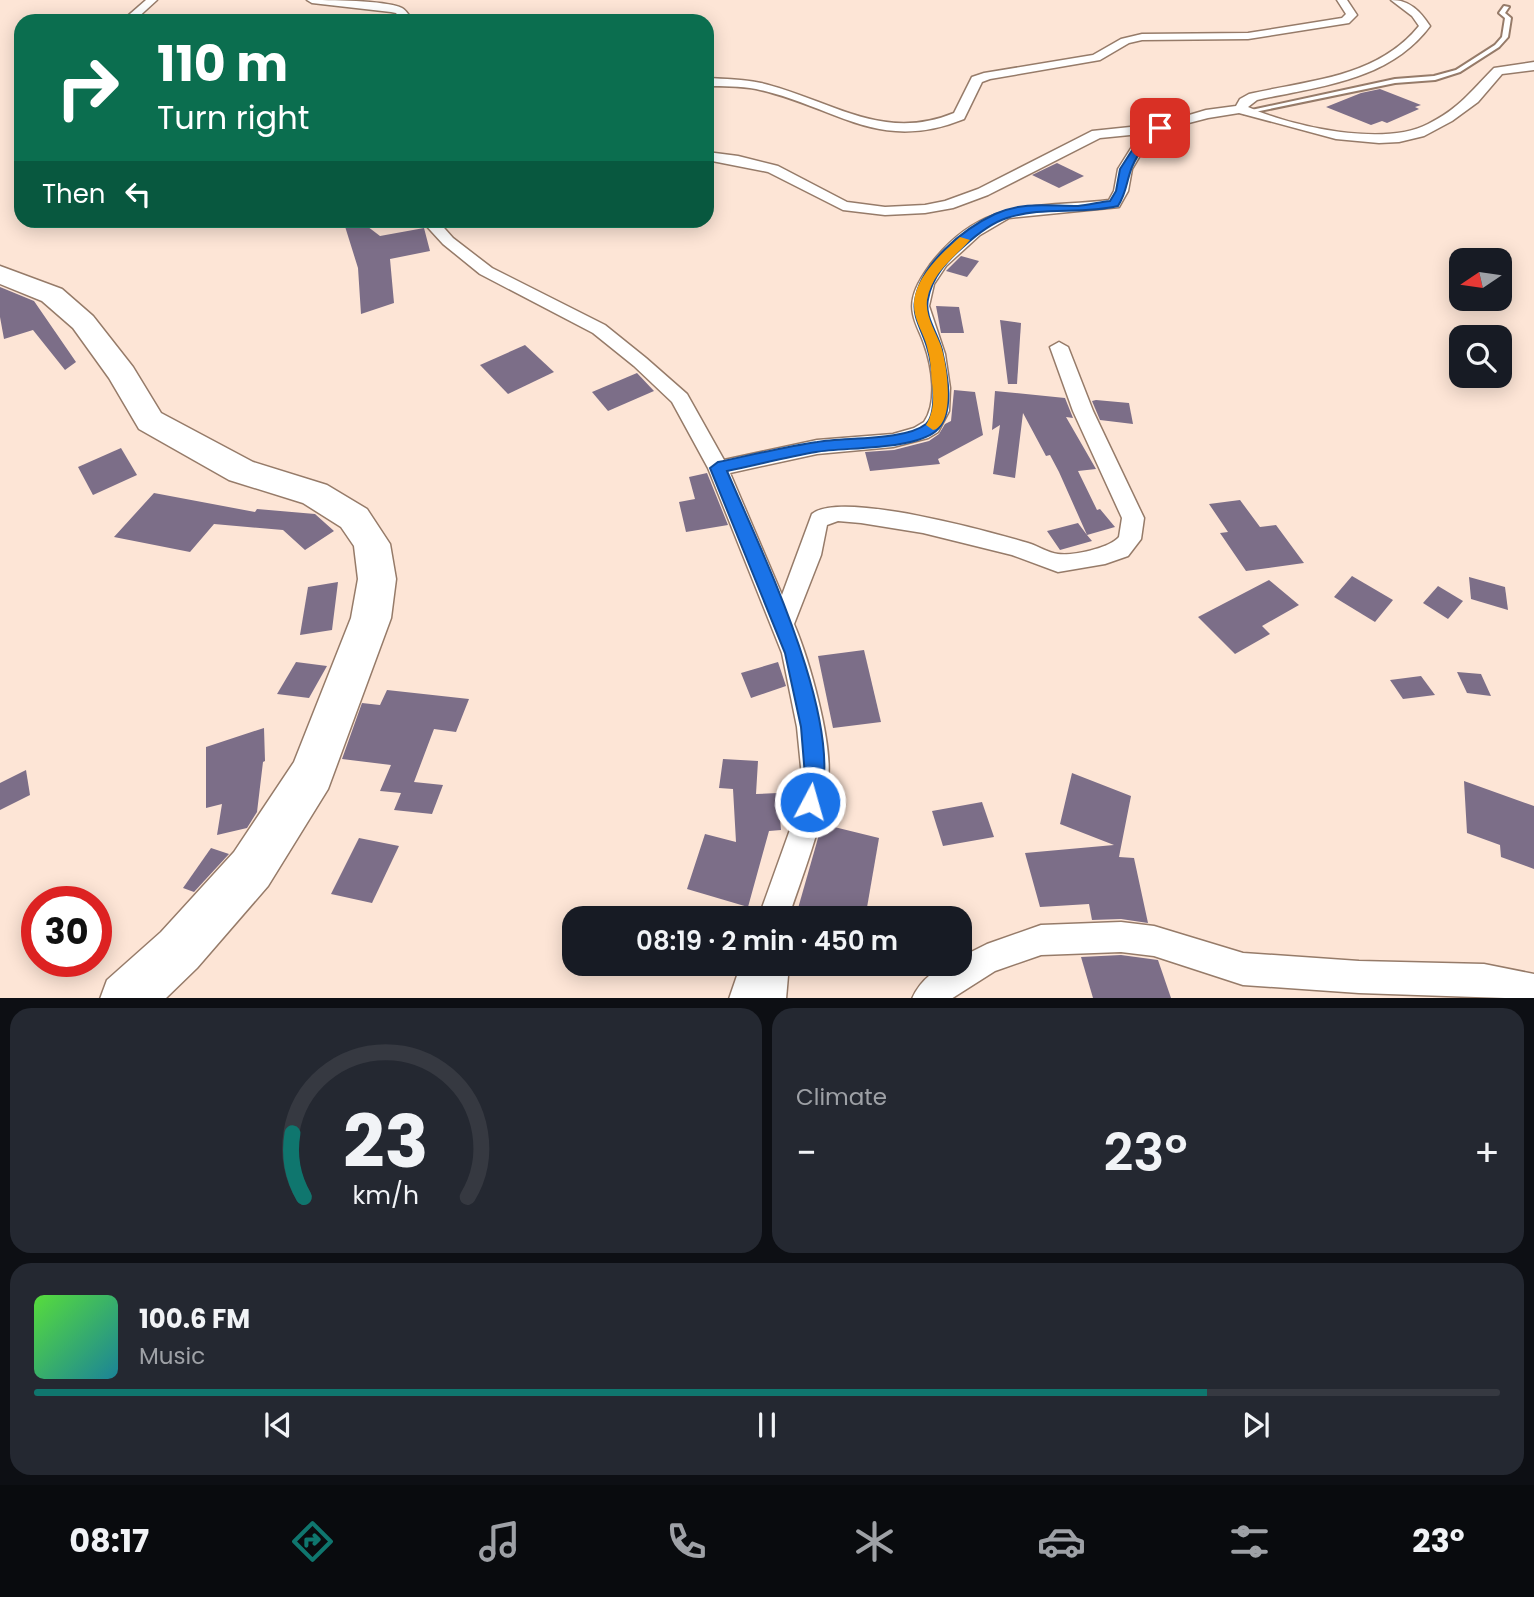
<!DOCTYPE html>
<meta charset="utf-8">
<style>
body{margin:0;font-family:Poppins,sans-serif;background:#242831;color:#f1f3f6;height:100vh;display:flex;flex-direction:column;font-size:26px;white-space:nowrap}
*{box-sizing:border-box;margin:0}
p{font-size:23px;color:#9ea1a6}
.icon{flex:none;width:38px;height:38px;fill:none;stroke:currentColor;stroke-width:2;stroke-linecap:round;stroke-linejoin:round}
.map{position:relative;height:998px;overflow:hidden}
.drawer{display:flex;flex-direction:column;gap:10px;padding:10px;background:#0d0f14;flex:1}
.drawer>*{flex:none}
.hud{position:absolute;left:14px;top:14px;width:700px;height:214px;border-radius:21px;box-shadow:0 4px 18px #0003;background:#0b6e4f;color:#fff;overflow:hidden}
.needle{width:46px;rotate:257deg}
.controls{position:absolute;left:1449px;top:248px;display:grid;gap:14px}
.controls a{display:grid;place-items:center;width:63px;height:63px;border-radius:14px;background:#171b24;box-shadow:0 4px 18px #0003;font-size:35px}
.speed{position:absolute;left:21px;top:886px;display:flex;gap:14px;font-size:35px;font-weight:700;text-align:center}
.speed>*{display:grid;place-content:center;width:91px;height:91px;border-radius:50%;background:#171b24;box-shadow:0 4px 18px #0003;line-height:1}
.speed .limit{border:10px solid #d22;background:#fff;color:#111}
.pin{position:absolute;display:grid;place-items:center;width:60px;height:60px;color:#fff;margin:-30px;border-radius:14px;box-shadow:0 4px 10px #0006}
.me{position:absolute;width:77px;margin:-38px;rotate:6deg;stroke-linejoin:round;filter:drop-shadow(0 0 5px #0008)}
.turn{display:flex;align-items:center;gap:24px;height:147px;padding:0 28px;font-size:32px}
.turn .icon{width:91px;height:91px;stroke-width:2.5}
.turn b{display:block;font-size:49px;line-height:60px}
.then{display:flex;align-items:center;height:66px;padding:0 28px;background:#0003;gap:14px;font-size:26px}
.big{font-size:52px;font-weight:600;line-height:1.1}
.drawer .card{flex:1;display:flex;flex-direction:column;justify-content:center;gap:10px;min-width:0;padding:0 24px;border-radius:21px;background:#242831}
.drawer .dial{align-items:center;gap:0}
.dial svg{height:182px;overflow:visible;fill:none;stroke:#363941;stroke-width:7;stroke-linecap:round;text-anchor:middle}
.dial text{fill:#f1f3f6;stroke:none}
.song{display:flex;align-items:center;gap:21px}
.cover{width:84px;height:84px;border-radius:10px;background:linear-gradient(135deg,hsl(110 70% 55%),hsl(190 70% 35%))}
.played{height:7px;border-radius:4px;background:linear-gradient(90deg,#0f766e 80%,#363941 80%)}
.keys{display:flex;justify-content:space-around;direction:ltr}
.heat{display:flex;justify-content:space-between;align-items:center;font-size:38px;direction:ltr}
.drawer .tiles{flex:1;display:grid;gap:10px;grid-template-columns:1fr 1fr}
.card:last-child{grid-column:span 2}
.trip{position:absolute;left:562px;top:906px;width:410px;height:70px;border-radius:21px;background:#171b24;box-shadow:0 4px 18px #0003;font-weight:600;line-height:70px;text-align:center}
.dock{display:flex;height:112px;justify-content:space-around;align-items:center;background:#090b0e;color:#9ea1a6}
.dock .icon{width:49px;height:49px}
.dock .selected{color:#0f766e}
.dock b{font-size:32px;color:#f1f3f6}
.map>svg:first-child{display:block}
.building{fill:#7c6e88}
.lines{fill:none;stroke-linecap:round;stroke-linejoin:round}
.service-casing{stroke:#967b69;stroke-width:4}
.minor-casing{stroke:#967b69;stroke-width:3}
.trunk-casing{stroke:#967b69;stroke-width:3}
.service{fill:#fff;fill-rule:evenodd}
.minor{fill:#fff;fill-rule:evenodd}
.trunk{fill:#fff;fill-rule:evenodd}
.route{fill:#1a73e8;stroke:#114b97;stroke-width:2}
.slow{fill:#f59e0b}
</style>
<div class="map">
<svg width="1534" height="999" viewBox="0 0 1534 999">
<rect width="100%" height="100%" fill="#fde5d6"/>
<g class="building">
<path d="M1380 89 1421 105 1415 107 1419 109 1387 123 1382 121 1371 125 1326 107 1361 93Z"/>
<path d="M1057 163 1084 176 1059 188 1032 175Z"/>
<path d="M343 220H359L380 236 424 228 430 251 390 259 394 303 361 314 358 268Z"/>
<path d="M961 256 979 261 967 277 946 271Z"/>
<path d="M0 287 34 301 76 362 65 370 33 330 4 339 0 317Z"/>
<path d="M936 306 959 307 964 333H941Z"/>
<path d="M1000 320 1021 323 1017 384H1008Z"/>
<path d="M525 345 554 372 508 394 480 365Z"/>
<path d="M637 373 654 391 608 411 592 392Z"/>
<path d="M954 390 975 392 983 435 938 459 940 464 870 471 865 452 894 450 929 441 939 434 945 424 951 421Z"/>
<path d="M995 391 1065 398 1073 418 1066 417 1096 469 1078 471 1097 510 1100 509 1115 527 1087 535 1092 541 1060 550 1047 531 1078 523 1087 535 1059 472 1050 455 1046 456 1023 413 1015 478 993 474 1000 425 992 430Z"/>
<path d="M1096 400 1129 403 1133 424 1100 420 1092 401Z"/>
<path d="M121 448 137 475 93 495 78 467Z"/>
<path d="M707 473 728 525 686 532 679 502 695 499 689 477Z"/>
<path d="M154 493 255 512 257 509 315 514 334 531 305 550 283 530 214 524 190 552 114 537Z"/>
<path d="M1240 500 1260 527 1276 525 1304 563 1246 571 1220 533 1228 532 1209 504Z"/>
<path d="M1352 576 1393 600 1375 622 1334 597Z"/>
<path d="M1469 577 1505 587 1508 610 1471 599Z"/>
<path d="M1269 580 1299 605 1262 626 1270 634 1235 654 1198 617Z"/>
<path d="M338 582 332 630 300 635 308 587Z"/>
<path d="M1438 586 1463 601 1448 619 1423 603Z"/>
<path d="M864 650 881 722 833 728 818 656Z"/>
<path d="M296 662 327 666 309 698 277 694Z"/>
<path d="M778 662 786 686 751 698 741 673Z"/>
<path d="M1457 672 1481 674 1491 696 1467 693Z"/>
<path d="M1421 676 1435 695 1403 699 1390 680Z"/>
<path d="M387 690 469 699 456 732 434 729 414 782 443 785 432 814 394 810 401 793 380 791 391 765 342 759 362 703 380 705Z"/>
<path d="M264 728 265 761 263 762 257 812 247 828 217 835 222 804 206 808V747Z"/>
<path d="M723 759 758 761 756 794 778 793 781 830 769 831 748 907 687 889 705 834 736 842 733 789 719 788Z"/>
<path d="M26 770 30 795 0 810V783Z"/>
<path d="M1072 773 1131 796 1119 857 1134 858 1148 923 1121 919 1092 920 1089 904 1040 907 1025 853 1114 845 1060 824Z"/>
<path d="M1464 781 1534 806V869L1501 857 1500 845 1467 833Z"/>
<path d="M982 802 994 837 943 846 932 811Z"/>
<path d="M822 824 879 838 865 919H795Z"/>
<path d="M359 838 399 846 372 903 331 894Z"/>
<path d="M211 848 229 854 194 892 183 888Z"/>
<path d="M1121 955 1158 960 1171 998H1093L1081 957Z"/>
</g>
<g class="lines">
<defs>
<path id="service" d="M1504 6 1509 7 1505 13 1511 18 1508 37 1499 47 1460 72 1435 80 1395 83 1245 114 1242 112 1395 79 1434 76 1456 70 1495 45 1502 37 1505 18 1499 13Z"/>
<g id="minor">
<path d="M146 0H157L134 21H122Z"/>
<path d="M307 0C328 0 385 0 402 8 407 11 410 17 413 21H402L396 13 391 12 312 3Z"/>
<path d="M1337 0H1347L1357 15 1349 23 1248 39 1142 40 1129 43 1100 60 990 79 982 82 964 119C878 154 835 106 756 89 740 86 723 86 707 86V78C725 79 743 79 761 83 829 99 882 143 954 113L972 77 984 73 1093 55 1121 39 1142 34 1248 33 1342 18 1346 14Z"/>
<path d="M1391 0C1410 0 1420 11 1430 26 1389 81 1320 86 1257 100L1248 107C1292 127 1384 147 1428 124 1460 108 1470 92 1494 68L1534 62V70L1502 74 1478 102 1452 121 1424 136 1399 142 1379 143 1336 139 1239 113 1208 118 1154 132 1132 169 1128 191 1119 207 1009 218 980 235 946 266 934 284 929 306 945 354 950 388 949 411 938 432 928 438 893 447 817 454 730 473 782 595 812 514C840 490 991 532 1028 543 1038 546 1048 553 1058 554 1073 556 1110 548 1119 537L1122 518 1073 411 1050 347 1059 342 1068 347 1093 411 1144 518 1141 539 1128 556 1105 564 1058 572 1012 555 923 533 861 523 838 521 827 525 821 555 794 624C809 659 833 743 828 780 822 828 803 873 788 919H758L791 827 802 777 797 727 782 653 708 468 672 402 634 366 593 333 480 274 443 244 421 220H437L453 238 492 268 605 325 646 358 687 394 724 460 817 440 893 434 914 428 924 422C938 402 932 366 924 344 921 334 915 325 913 314 909 296 920 279 930 265 983 196 1034 209 1109 200L1114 191 1118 169 1140 134 1100 138 988 195 953 208 925 213 885 215 843 210 768 172 707 160V152L738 156 778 166 847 202 885 207 925 205 945 201 978 189 1092 131 1159 124 1206 110 1236 106 1240 99 1249 94C1309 80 1377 78 1419 26L1412 16Z"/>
<path d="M1121 922 1154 926 1243 953 1359 961 1484 964 1534 974V999L1359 993 1243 985 1154 956 1121 952 1041 955 995 971 951 999H912C920 980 939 964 959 964V958L987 944 1041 925Z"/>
<path d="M741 964H789L786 999H729Z"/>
</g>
<path id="trunk" d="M0 266 62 289 93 316 133 367 161 413 253 462 327 485 367 509 390 544 396 579 391 618 328 789 268 886 197 968 165 999H100L107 980 161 932 234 852 294 762 351 618 358 579 354 546 341 527 303 503 229 480 139 429 109 378 73 328 42 301 0 284Z"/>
</defs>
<use href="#service" class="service-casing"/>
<use href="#minor" class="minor-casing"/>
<use href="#trunk" class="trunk-casing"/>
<use href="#service" class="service"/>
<use href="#minor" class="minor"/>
<use href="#trunk" class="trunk"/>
</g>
<path class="route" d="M1164 126V131L1153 132C1146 143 1137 155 1132 167 1126 182 1127 192 1118 206 1080 215 1044 206 1007 218 991 223 975 236 963 247 947 261 932 277 928 299 924 317 938 333 942 350 947 373 956 413 936 431 914 450 845 447 816 452 786 457 757 465 727 471 759 547 851 731 817 809L810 812 803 809 800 802 805 776 801 727 785 653 710 468 718 462C751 455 784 447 817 442 844 437 905 441 926 424 939 412 932 363 927 347 923 332 912 317 915 301 920 264 963 229 995 214 1024 201 1049 206 1078 206 1089 205 1100 202 1110 201L1116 191 1120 169 1147 127Z"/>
<path class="slow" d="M960 237 970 240C953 259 932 272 927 300 925 316 936 332 941 346 947 364 956 424 933 430L926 425C934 412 934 399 932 383 931 373 931 361 928 351 926 338 918 327 915 314 908 283 940 255 960 237Z"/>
</svg>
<div class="controls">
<a><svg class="needle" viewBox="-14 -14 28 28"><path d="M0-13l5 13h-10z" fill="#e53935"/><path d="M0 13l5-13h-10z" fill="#9ea1a6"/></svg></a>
<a><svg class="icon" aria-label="search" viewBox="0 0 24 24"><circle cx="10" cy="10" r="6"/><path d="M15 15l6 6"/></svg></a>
</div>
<div class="speed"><div class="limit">30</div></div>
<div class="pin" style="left:1160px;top:128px;background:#d93025"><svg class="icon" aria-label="arrive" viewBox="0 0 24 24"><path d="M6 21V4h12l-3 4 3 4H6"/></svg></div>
<svg class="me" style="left:810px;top:802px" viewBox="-20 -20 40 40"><circle r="17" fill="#1a73e8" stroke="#fff" stroke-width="3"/><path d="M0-11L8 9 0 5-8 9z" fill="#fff"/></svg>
<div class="trip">08:19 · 2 min · 450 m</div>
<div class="hud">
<div class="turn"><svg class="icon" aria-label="right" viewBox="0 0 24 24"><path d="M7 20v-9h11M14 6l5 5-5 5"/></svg><div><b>110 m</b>Turn right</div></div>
<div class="then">Then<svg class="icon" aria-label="left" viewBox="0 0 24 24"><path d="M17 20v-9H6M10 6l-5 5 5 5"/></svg></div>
</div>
</div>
<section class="drawer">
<div class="tiles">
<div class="card dial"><svg viewBox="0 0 100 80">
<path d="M14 69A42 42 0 1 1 86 69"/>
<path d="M14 69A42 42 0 0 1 9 41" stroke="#0f766e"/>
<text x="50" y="56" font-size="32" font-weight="700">23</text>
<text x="50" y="72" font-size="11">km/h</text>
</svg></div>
<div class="card"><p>Climate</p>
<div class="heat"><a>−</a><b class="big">23°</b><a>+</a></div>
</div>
<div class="card">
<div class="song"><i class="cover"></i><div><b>100.6 FM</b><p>Music</p></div></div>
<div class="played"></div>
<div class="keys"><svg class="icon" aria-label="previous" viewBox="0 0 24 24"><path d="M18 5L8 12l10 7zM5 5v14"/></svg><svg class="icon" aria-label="pause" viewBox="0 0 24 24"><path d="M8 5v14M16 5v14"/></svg><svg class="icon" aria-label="next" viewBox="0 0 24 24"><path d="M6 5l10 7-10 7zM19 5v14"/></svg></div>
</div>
</div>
</section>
<nav class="dock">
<b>08:17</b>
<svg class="icon selected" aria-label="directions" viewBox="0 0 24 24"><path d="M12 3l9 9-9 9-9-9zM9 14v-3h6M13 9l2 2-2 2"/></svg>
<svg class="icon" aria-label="music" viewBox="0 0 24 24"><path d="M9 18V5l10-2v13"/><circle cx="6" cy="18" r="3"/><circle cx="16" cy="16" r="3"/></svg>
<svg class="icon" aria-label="phone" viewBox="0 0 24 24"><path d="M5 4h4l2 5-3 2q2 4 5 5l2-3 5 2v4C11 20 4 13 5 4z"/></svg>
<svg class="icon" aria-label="climate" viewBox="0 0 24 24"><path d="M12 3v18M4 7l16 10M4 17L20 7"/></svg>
<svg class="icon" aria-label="car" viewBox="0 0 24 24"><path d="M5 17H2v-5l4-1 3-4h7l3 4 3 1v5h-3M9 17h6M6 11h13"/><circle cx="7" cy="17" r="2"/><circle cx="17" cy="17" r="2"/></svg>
<svg class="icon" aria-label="filters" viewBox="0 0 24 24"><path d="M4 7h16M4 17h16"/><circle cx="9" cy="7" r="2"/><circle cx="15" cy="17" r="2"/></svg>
<b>23°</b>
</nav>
